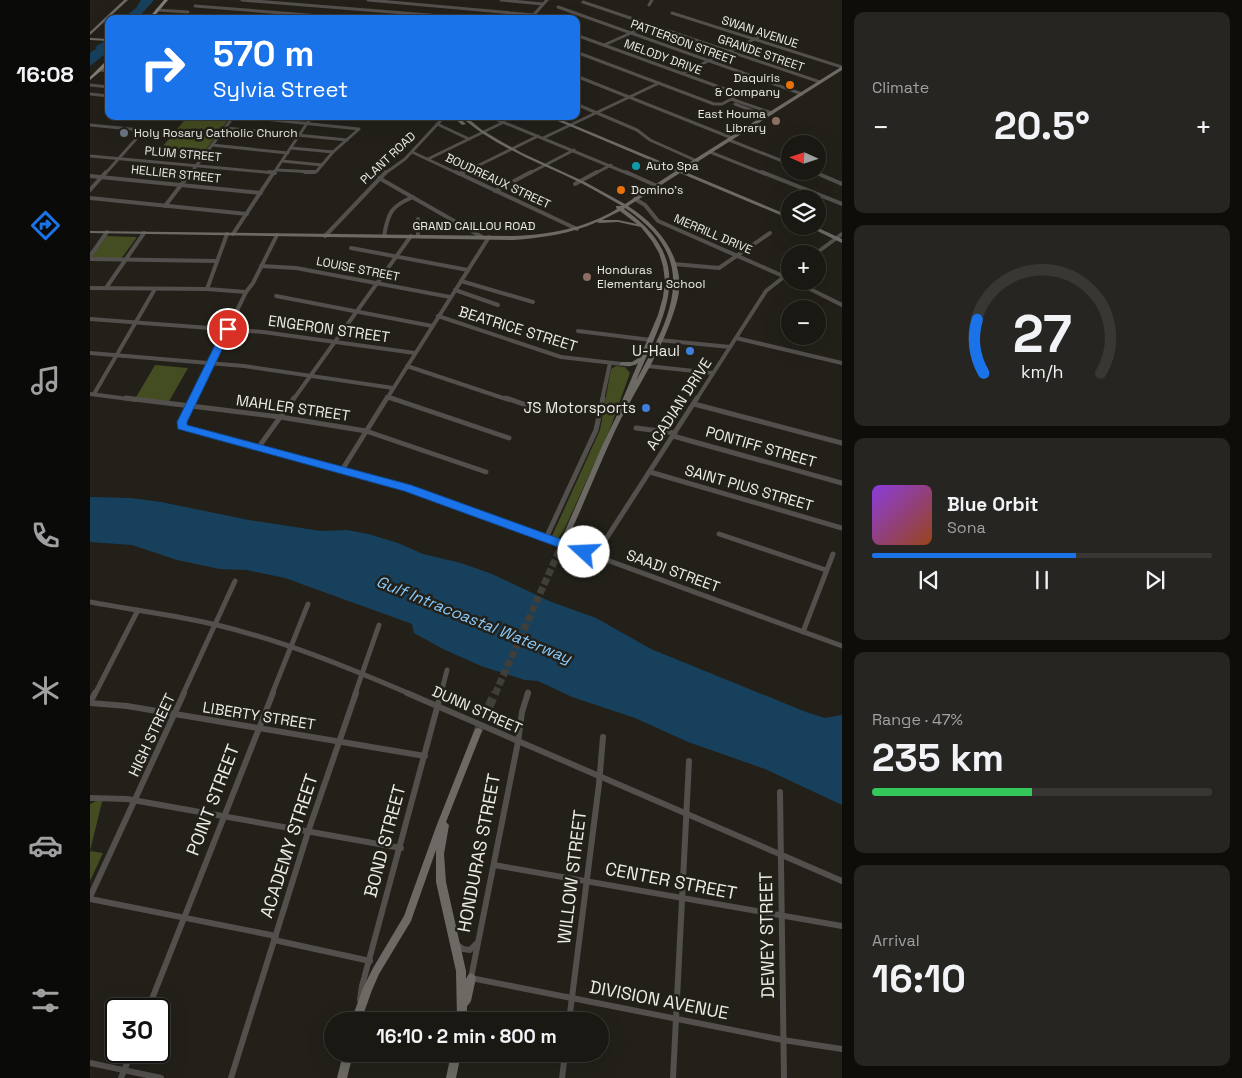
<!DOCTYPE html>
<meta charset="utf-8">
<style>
body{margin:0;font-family:"Space Grotesk",sans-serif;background:#272521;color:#f1f3f6;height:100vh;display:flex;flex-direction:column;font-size:19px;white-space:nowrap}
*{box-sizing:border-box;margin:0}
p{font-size:16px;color:#9fa0a0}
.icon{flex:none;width:28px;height:28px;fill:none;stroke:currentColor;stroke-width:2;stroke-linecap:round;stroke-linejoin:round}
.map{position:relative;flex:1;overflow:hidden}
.panel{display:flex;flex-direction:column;gap:12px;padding:12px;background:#0e0d0a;width:400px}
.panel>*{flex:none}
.hud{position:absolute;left:15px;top:15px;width:475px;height:105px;border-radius:10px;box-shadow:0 5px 20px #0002,0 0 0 1px #383733;background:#1a73e8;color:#fff;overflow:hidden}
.needle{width:32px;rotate:273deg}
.buttons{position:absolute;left:691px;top:135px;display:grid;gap:10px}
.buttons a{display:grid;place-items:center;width:45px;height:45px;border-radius:50%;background:#1a1813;box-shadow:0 5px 20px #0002,0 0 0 1px #383733;font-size:25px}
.speed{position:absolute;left:15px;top:998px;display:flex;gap:10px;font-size:25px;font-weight:700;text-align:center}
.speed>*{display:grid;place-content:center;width:65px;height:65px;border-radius:50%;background:#1a1813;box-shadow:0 5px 20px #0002,0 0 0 1px #383733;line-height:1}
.speed .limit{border:2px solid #111;border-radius:8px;background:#fff;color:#111}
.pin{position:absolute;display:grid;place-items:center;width:42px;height:42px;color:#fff;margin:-21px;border:2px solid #fff;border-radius:50%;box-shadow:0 1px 5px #0007}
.me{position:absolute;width:55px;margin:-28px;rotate:290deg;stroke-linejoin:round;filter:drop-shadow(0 0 4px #0008)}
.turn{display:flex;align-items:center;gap:18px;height:105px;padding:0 25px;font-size:22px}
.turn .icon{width:65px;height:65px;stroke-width:2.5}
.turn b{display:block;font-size:35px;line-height:42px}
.big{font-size:38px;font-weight:800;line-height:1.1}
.panel .widget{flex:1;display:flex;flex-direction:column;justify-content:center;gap:8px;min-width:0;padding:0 18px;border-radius:10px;background:#272521}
.panel .dial{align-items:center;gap:0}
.dial svg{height:130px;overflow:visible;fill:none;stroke:#383733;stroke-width:7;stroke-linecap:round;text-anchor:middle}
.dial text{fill:#f1f3f6;stroke:none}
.song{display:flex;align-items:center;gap:15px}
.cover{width:60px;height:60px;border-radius:8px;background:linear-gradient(135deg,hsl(270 70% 55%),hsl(20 70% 35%))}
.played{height:5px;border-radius:2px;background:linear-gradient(90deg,#1a73e8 60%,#383733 60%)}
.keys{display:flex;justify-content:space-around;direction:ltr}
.heat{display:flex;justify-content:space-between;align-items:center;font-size:28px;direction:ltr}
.charge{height:8px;border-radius:4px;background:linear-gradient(90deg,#34c759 47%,#383733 0)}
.trip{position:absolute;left:234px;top:1012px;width:285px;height:50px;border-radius:25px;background:#1a1813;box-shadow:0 5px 20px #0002,0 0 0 1px #383733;font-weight:800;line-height:50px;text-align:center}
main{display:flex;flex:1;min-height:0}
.tabs{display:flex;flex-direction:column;width:90px;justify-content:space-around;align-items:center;background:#0a0a08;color:#9fa0a0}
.tabs .icon{width:35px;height:35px}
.tabs .selected{color:#1a73e8}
.tabs b{font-size:22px;color:#f1f3f6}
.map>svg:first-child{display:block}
.green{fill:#444c21}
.water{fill:#17405d}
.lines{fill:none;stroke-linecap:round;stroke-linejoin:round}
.secondary-tunnel-far1{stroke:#403e38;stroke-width:7;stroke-dasharray:7 3;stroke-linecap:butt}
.secondary-tunnel{stroke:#403e38;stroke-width:9;stroke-dasharray:9 4.5;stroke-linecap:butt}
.minor-far3{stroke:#524f4c;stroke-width:3}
.minor-far2{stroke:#524f4c;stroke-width:4}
.minor-far1{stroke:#524f4c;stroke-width:5}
.minor{stroke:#524f4c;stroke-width:6}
.secondary{fill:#6d6a65;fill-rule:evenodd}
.primary{fill:#837e77;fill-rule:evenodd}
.route{fill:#1a73e8;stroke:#114b97}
.food-dot{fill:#e8710a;stroke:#222019;stroke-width:2}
.education-dot{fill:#8d6e63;stroke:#222019;stroke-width:2}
.worship-dot{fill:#6b7280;stroke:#222019;stroke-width:2}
.culture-dot{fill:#0f9aa8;stroke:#222019;stroke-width:2}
.shop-dot{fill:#3f7fe0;stroke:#222019;stroke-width:2}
.labels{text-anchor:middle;stroke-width:5;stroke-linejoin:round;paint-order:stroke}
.far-street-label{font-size:12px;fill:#ecebe6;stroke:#222019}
.far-poi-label{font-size:12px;fill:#ecebe6;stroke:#222019;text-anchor:start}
.street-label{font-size:15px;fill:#ecebe6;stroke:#222019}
.poi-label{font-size:15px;fill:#ecebe6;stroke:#222019;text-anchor:end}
.water-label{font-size:16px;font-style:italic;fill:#88cafc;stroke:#222019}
.near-street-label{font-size:18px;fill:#ecebe6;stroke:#222019}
</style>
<main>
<nav class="tabs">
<b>16:08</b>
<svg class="icon selected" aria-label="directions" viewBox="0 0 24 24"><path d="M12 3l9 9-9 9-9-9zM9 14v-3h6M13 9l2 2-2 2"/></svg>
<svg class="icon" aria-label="music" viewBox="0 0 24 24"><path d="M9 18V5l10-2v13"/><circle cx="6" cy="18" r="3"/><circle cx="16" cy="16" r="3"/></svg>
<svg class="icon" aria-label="phone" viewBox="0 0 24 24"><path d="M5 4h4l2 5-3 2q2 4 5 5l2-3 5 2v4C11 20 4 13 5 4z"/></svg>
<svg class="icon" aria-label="climate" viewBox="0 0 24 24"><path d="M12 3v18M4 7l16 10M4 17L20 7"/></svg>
<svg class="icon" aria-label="car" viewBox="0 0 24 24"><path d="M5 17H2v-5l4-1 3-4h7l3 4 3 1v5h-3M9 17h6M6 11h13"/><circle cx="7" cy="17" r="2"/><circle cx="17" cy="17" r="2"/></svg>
<svg class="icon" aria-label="filters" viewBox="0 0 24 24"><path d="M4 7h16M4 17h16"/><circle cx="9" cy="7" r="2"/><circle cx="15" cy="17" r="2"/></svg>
</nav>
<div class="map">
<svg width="752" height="1078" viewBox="0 0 752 1078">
<rect width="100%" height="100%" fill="#222019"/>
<g class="green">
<path d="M98 116H141L111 156 68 152Z"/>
<path d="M16 236 47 237 31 259 0 258Z"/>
<path d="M65 365 98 368 78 403 45 399Z"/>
<path d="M526 366 535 367 540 373 520 429 474 530 467 540 462 536 510 430 521 369Z"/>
<path d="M13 798 0 851 13 853 0 881V804Z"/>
</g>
<g class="water">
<path d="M51 0H64L47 19H32L46 8Z"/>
<path d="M19 38 18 52 0 66V53L7 48 5 47Z"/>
<path d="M0 497 41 498 71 502 159 520 231 531 257 530 278 534 308 543 333 554 371 563 402 574 459 601 506 618 561 649 716 712 735 718 752 715V805L675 769 598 742 545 718 482 697 448 681 435 680 391 666 353 649 324 633 322 624 195 578 157 570 130 569 87 560 42 545 0 542Z"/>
</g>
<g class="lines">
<path class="secondary-tunnel-far1" d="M405 694 474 540"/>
<path class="secondary-tunnel" d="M388 731 405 693"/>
<g class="minor-far3">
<path d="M152 0 389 19"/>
<path d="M278 0 444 15"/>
<path d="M411 0 453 4"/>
<path d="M493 2 730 82"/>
<path d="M559 5 562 0"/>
<path d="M105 6 269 19"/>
<path d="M468 7 712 94"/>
<path d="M67 10 98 12"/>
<path d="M582 13 752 67"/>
<path d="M440 19 457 0"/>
<path d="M486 35 643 92 647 96 632 104H624L486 52"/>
<path d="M514 45 559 25"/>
<path d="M9 70 19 71"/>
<path d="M593 73 673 35"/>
<path d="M486 76 642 138"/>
<path d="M0 85 19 87"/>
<path d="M0 94 19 96"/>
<path d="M641 99 682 113"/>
<path d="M486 104 547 130 560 140 607 161"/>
<path d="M645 104 677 116"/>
<path d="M146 116 269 129 243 152 226 172 187 170"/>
<path d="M398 116 539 174"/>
<path d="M347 124 379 139"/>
<path d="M0 125 81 133"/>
<path d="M136 128 257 140"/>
<path d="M453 138 569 83"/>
<path d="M639 140 700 164"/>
<path d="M122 145 198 153"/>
<path d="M201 148 243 152"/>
<path d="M322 152 369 174"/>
<path d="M620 152 675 174"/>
<path d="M0 156 185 173"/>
<path d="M338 159 414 122"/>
<path d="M192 161 232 165"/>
<path d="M720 171 727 174"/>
<path d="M15 174 54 130"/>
<path d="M100 174 144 116"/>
<path d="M183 174 222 116"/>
<path d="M294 174 315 159 355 116"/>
<path d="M371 174 448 136"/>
<path d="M438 174 484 150"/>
<path d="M504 174 521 165"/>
</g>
<g class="minor-far2">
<path d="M179 172 185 173"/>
<path d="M215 172H224"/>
<path d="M366 172 487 229"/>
<path d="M536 172 567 186"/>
<path d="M672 172 752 204"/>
<path d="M724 172 752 184"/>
<path d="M370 174 373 172"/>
<path d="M0 176 171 193"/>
<path d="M289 178 392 237"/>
<path d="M485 184 507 172"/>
<path d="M0 190 16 172"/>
<path d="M405 191 441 172"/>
<path d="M0 198 157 214"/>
<path d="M545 199 555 205 568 221 700 279"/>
<path d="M75 206 101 172"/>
<path d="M328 219V236"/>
<path d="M143 234 184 172"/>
<path d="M235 236 296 172"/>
<path d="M294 236C298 213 301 206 323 197"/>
<path d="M261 248 378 270"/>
<path d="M725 254 752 234"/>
<path d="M0 256 17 232"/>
<path d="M0 259 127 261"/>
<path d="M584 264 629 268 680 233"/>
<path d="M171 266 206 268 360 297"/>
<path d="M371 281 443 302"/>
<path d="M704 281 752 305"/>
<path d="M0 288 117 289 156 292"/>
<path d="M16 288 54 233"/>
<path d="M117 289 137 234"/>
<path d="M365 290 408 305"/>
<path d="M186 296 342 326"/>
<path d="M348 316 471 357 532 364"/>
<path d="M0 319 173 332 325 353"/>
<path d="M488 331 561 340"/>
<path d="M646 338 752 363"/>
<path d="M569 340 640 347"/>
<path d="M0 353 154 366 303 388"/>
<path d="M317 366 419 400"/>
<path d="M557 366 623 373"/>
<path d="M0 394 46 400"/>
<path d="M4 394 65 289"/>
<path d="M297 397 305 400"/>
<path d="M103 400 156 292 163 283 187 235"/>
<path d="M203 400 321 236"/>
<path d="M296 400 399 237"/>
<path d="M512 400 520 363"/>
<path d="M606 400 676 291 700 272"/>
</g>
<g class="minor-far1">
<path d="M36 398 190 417 276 431 396 472"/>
<path d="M104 398 92 422V427L331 492 752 646"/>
<path d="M301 398 419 438"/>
<path d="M416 398 439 406"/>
<path d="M604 404 752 443"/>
<path d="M546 428 585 433"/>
<path d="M583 436 752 483"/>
<path d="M168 448 204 398"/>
<path d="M252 470 297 398"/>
<path d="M560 472 752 528"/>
<path d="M629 534 736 570"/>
<path d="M456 538 506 430 513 398"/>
<path d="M505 556 607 398"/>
<path d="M0 602C42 610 85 615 127 625 194 641 257 667 320 694"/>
<path d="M713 632 743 554"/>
<path d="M5 694 48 610"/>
<path d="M93 694 145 581"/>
<path d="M182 694 218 604"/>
<path d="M265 694 289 625"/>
<path d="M351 694 357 670"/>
<path d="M437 694 438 692"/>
</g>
<g class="minor">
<path d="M5 693 0 703 37 706 335 756"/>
<path d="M317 693 752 881"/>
<path d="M438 693 432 712 428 742 381 978 693 1040 752 1049"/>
<path d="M690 792 694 1078"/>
<path d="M0 798 37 799 311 848"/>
<path d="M404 865 752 926"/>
<path d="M0 897 94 693"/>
<path d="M0 899 186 936"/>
<path d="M184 940 280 961"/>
<path d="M366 944 373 949 380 950 387 943"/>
<path d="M270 1000 272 986 351 693"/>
<path d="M58 1009 183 693"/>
<path d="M479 1021 509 784 513 737"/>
<path d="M0 1063 71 1078"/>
<path d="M31 1078 42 1051"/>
<path d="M141 1078 218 832 266 693"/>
<path d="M472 1078 475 1054"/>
<path d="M583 1078 599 761"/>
</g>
<g class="secondary">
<path d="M34 0H38L0 35V32Z"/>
<path d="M0 38 19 39V41L0 40Z"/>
<path d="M751 67H752V70L593 171 700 216V219L590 173 538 206C563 222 586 247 589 278 591 293 585 309 580 323 566 361 542 395 525 431 508 467 494 504 477 540L474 542 471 540 512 446 530 409 529 408 548 363C543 367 534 367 529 364L532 362H542L550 357 568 315 573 297 575 281 573 266 569 253 562 241 551 227 528 222 509 223 507 222C480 234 452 238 423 240L0 233V231L423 236C459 235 496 228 527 209L526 207V206H532C518 198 505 190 491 183 450 163 405 147 370 116H375L392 130 412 142 432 153 495 182 535 204 586 171 456 116H462L589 169ZM535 208C612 259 582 315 546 381 575 312 609 262 534 209ZM530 211 547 224 528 220H512Z"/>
<path d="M362 116H367L376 124 372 125Z"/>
<path d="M717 226H724L752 239V243Z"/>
<path d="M388 728 391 729 392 731 356 822 359 825 354 854 356 882 376 971V979L378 975 381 973 384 975 386 978 381 1001 379 1004 377 1006V1018L376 1021H368L367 1018 366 971 346 882V850L321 921 289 974 282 990 271 1021H261L273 988 283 968 314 916 346 827 384 731 385 729Z"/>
<path d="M253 1054H263L257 1078H247Z"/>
<path d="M361 1054H371L366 1078H356Z"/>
</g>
<g class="primary">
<path d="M74 0H78L62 19H58Z"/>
<path d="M17 60H19V64L0 80V77Z"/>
</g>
</g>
<path class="route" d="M138 326 142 329 97 422V425L321 485 498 549 500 552 498 555H490L314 491 88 429 87 422 133 329Z"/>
<g class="food-dot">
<circle cx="700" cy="85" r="5"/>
<circle cx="531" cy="190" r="5"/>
</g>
<g class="education-dot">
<circle cx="686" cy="121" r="5"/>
<circle cx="497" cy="277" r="5"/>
</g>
<circle class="worship-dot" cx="34" cy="133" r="5"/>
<circle class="culture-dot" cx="546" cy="166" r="5"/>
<g class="shop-dot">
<circle cx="600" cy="351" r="5"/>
<circle cx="556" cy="408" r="5"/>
</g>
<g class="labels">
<g class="far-street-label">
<text transform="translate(670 32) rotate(18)" y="4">SWAN AVENUE</text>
<text transform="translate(593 42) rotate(20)" y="4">PATTERSON STREET</text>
<text transform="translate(671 53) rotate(19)" y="4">GRANDE STREET</text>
<text transform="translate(573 57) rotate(20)" y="4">MELODY DRIVE</text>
<text transform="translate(93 154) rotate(5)" y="4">PLUM STREET</text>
<text transform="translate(298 158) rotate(-43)" y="4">PLANT ROAD</text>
<text transform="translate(86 174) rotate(6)" y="4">HELLIER STREET</text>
<text transform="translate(408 181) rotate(25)" y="4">BOUDREAUX STREET</text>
<text x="384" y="230">GRAND CAILLOU ROAD</text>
<text transform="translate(623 234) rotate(23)" y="4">MERRILL DRIVE</text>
<text transform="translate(268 269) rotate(11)" y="4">LOUISE STREET</text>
</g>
<g class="far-poi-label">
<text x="690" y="82" text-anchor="end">Daquiris<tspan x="690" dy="14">&amp; Company</tspan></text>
<text x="676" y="118" text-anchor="end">East Houma<tspan x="676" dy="14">Library</tspan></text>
<text x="44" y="137">Holy Rosary Catholic Church</text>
<text x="556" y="170">Auto Spa</text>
<text x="541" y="194">Domino's</text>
<text x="507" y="274">Honduras<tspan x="507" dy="14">Elementary School</tspan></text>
</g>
<g class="street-label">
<text transform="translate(239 329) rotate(8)" y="5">ENGERON STREET</text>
<text transform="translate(428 329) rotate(17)" y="5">BEATRICE STREET</text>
<text transform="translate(589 404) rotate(-57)" y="5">ACADIAN DRIVE</text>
<text transform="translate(203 408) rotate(8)" y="5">MAHLER STREET</text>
<text transform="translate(671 447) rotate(16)" y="5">PONTIFF STREET</text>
<text transform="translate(659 488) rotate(16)" y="5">SAINT PIUS STREET</text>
<text transform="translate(583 571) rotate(20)" y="5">SAADI STREET</text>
<text transform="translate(387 710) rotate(24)" y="5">DUNN STREET</text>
<text transform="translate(169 716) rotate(9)" y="5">LIBERTY STREET</text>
<text transform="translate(62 735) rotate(-65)" y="5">HIGH STREET</text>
</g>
<g class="poi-label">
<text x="590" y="356">U-Haul</text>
<text x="546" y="413">JS Motorsports</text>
</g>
<g class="water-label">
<text transform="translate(384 619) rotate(22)" y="6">Gulf Intracoastal Waterway</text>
</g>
<g class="near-street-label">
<text transform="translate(123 800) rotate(-69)" y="6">POINT STREET</text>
<text transform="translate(295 841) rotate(-75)" y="6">BOND STREET</text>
<text transform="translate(199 846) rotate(-72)" y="6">ACADEMY STREET</text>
<text transform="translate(389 853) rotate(-79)" y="6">HONDURAS STREET</text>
<text transform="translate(482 877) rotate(-83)" y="6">WILLOW STREET</text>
<text transform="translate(581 881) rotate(11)" y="6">CENTER STREET</text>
<text transform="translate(677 935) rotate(-91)" y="6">DEWEY STREET</text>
<text transform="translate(569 1000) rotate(11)" y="6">DIVISION AVENUE</text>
</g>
</g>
</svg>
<div class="buttons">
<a><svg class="needle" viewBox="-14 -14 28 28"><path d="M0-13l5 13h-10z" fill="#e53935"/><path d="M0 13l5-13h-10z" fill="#9fa0a0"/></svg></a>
<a><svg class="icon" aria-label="layers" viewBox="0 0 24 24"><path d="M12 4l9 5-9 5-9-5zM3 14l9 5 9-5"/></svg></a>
<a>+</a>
<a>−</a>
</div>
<div class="speed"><div class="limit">30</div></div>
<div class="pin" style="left:138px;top:329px;background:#d93025"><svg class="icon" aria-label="arrive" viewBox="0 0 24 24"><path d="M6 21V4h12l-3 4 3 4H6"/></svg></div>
<svg class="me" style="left:494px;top:552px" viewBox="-20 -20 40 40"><circle r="19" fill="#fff"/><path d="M0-13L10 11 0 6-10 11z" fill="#1a73e8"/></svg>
<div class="trip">16:10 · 2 min · 800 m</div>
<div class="hud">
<div class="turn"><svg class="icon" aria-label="right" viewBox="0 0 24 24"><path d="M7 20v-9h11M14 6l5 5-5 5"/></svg><div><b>570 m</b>Sylvia Street</div></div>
</div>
</div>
<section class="panel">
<div class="widget"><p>Climate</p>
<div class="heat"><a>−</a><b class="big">20.5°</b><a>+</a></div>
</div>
<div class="widget dial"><svg viewBox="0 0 100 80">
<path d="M14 69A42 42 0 1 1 86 69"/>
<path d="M14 69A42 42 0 0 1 10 36" stroke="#1a73e8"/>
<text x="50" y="56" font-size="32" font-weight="700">27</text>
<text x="50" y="72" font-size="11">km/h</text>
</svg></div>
<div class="widget">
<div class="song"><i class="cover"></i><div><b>Blue Orbit</b><p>Sona</p></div></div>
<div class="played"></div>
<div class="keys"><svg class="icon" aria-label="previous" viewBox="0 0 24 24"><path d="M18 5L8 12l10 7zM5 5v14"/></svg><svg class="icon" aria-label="pause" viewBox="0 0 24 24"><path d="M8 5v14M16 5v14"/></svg><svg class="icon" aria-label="next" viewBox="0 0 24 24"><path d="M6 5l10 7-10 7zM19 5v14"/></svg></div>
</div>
<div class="widget"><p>Range · 47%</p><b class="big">235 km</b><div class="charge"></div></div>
<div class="widget"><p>Arrival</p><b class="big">16:10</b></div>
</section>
</main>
